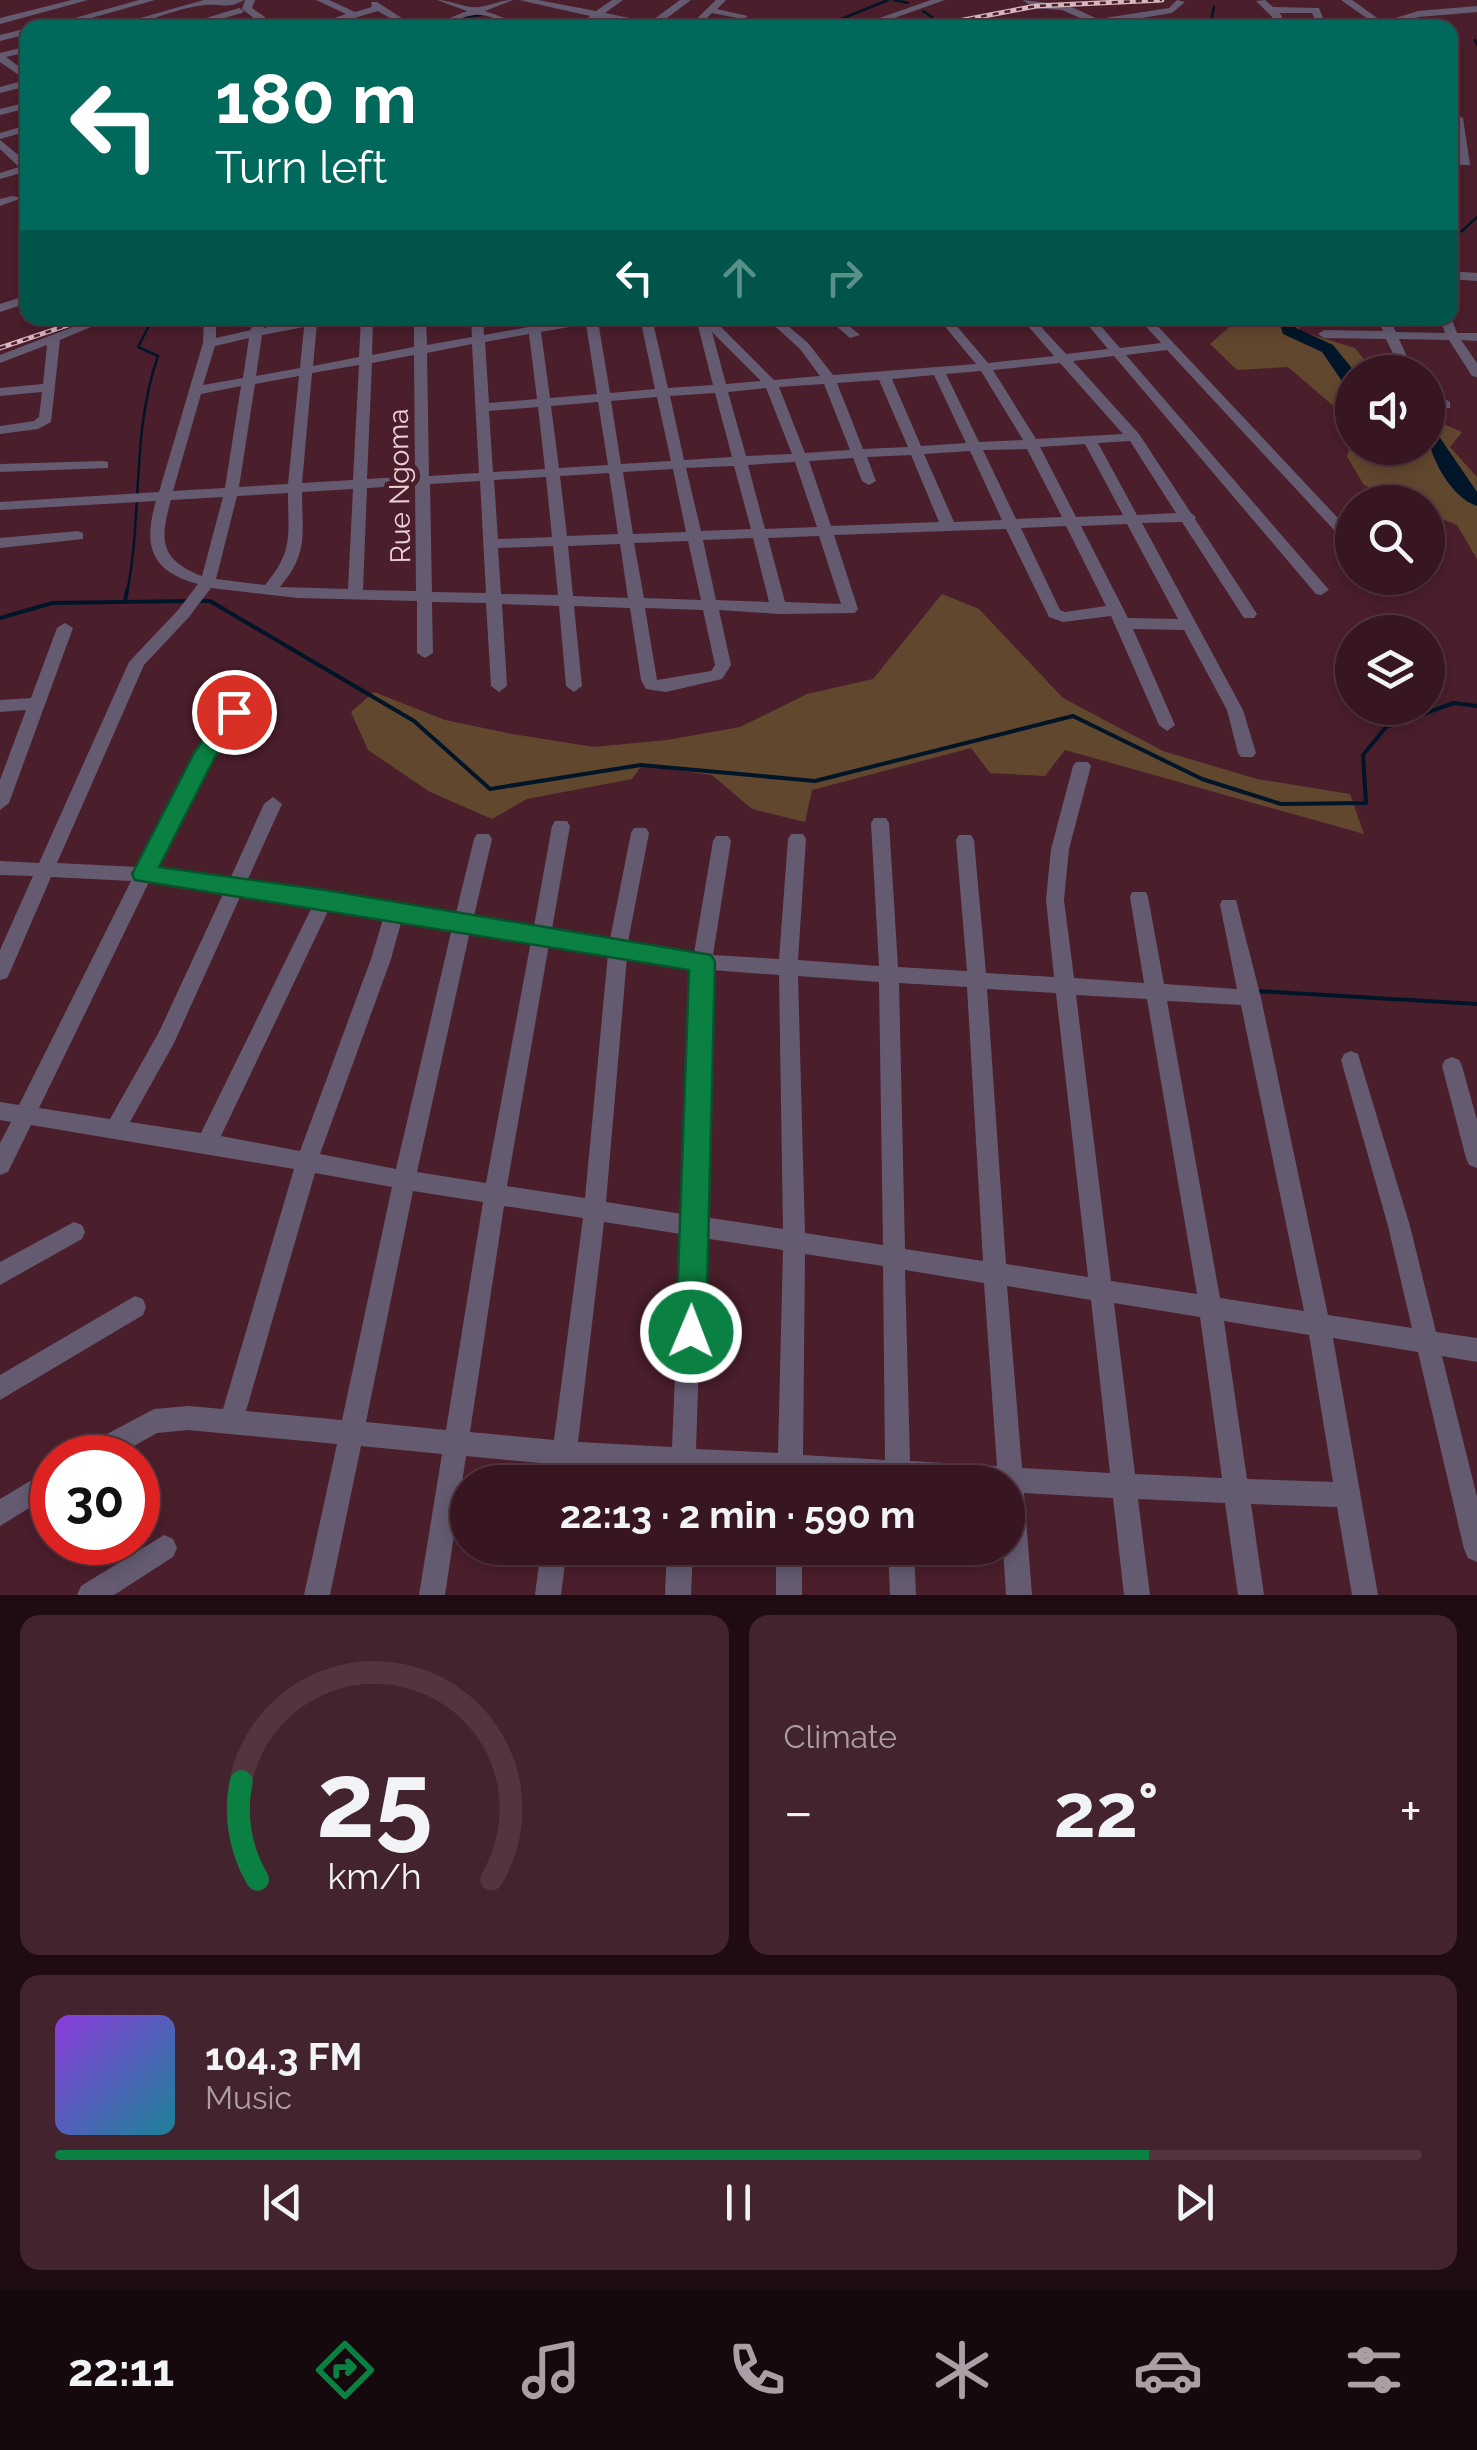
<!DOCTYPE html>
<meta charset="utf-8">
<style>
body{margin:0;font-family:Raleway,sans-serif;background:#43232e;color:#f1f3f6;height:100vh;display:flex;flex-direction:column;font-size:38px;white-space:nowrap}
*{box-sizing:border-box;margin:0}
p{font-size:32px;color:#ab9fa5}
.icon{flex:none;width:55px;height:55px;fill:none;stroke:currentColor;stroke-width:2;stroke-linecap:round;stroke-linejoin:round}
.map{position:relative;height:1595px;overflow:hidden}
.side{display:flex;flex-direction:column;gap:20px;padding:20px;background:#1f0c12;flex:1}
.side>*{flex:none}
.guide{position:absolute;left:20px;top:20px;width:1438px;height:305px;border-radius:20px;box-shadow:0 5px 15px #0003,0 0 0 2px #52353f;background:#00695c;color:#fff;overflow:hidden}
.tools{position:absolute;left:1335px;top:355px;display:grid;gap:20px}
.tools a{display:grid;place-items:center;width:110px;height:110px;border-radius:50%;background:#381621;box-shadow:0 5px 15px #0003,0 0 0 2px #52353f;font-size:50px}
.speed{position:absolute;left:30px;top:1435px;display:flex;gap:20px;font-size:50px;font-weight:700;text-align:center}
.speed>*{display:grid;place-content:center;width:130px;height:130px;border-radius:50%;background:#381621;box-shadow:0 5px 15px #0003,0 0 0 2px #52353f;line-height:1}
.speed .limit{border:15px solid #d22;background:#fff;color:#111}
.pin{position:absolute;display:grid;place-items:center;width:85px;height:85px;color:#fff;margin:-42px;border:5px solid #fff;border-radius:50%;box-shadow:0 2px 10px #0007}
.me{position:absolute;width:110px;margin:-55px;rotate:1deg;stroke-linejoin:round;filter:drop-shadow(0 0 8px #0008)}
.turn{display:flex;align-items:center;gap:35px;height:210px;padding:0 30px;font-size:45px}
.turn .icon{width:130px;height:130px;stroke-width:2.5}
.turn b{display:block;font-size:70px;line-height:85px}
.lanes{display:flex;align-items:center;height:95px;padding:0 30px;background:#0003;justify-content:center;gap:50px;direction:ltr}
.lanes .off{opacity:.35}
.big{font-size:75px;font-weight:700;line-height:1.1}
.side .tile{flex:1;display:flex;flex-direction:column;justify-content:center;gap:15px;min-width:0;padding:0 35px;border-radius:20px;background:#43232e}
.side .dial{align-items:center;gap:0}
.dial svg{height:260px;overflow:visible;fill:none;stroke:#52353f;stroke-width:7;stroke-linecap:round;text-anchor:middle}
.dial text{fill:#f1f3f6;stroke:none}
.song{display:flex;align-items:center;gap:30px}
.cover{width:120px;height:120px;border-radius:15px;background:linear-gradient(135deg,hsl(270 70% 55%),hsl(190 70% 35%))}
.played{height:10px;border-radius:5px;background:linear-gradient(90deg,#0b8043 80%,#52353f 80%)}
.keys{display:flex;justify-content:space-around;direction:ltr}
.heat{display:flex;justify-content:space-between;align-items:center;font-size:55px;direction:ltr}
.side .tiles{flex:1;display:grid;gap:20px;grid-template-columns:1fr 1fr}
.tile:last-child{grid-column:span 2}
.trip{position:absolute;left:450px;top:1465px;width:575px;height:100px;border-radius:50px;background:#381621;box-shadow:0 5px 15px #0003,0 0 0 2px #52353f;font-weight:700;line-height:100px;text-align:center}
.menu{display:flex;height:160px;justify-content:space-around;align-items:center;background:#16090d;color:#ab9fa5}
.menu .icon{width:70px;height:70px}
.menu .selected{color:#0b8043}
.menu b{font-size:45px;color:#f1f3f6}
.map>svg:first-child{display:block}
.green{fill:#62472f}
.lines{fill:none;stroke-linecap:round;stroke-linejoin:round}
.stream-far1{stroke:#001628;stroke-width:2.5}
.stream{stroke:#001628;stroke-width:4}
.river{fill:#001628;fill-rule:evenodd}
.minor{fill:#645b71;fill-rule:evenodd}
.rail-casing{stroke:#d8b8bf;stroke-width:5}
.rail{stroke:#4b1e2c;stroke-width:2.5;stroke-dasharray:6;stroke-linecap:butt}
.route{fill:#0b8043;stroke:#07532c;stroke-width:2.5}
.labels{text-anchor:middle;stroke-width:10;stroke-linejoin:round;paint-order:stroke}
.street-label{font-size:28px;fill:#eed0d7;stroke:#4b1e2c}
</style>
<div class="map">
<svg width="1477" height="1595" viewBox="0 0 1477 1595">
<rect width="100%" height="100%" fill="#4b1e2c"/>
<g class="green">
<path d="M1251 318H1296L1300 331 1355 348 1366 362 1360 368 1363 372H1352V422L1288 367 1237 370 1210 344 1237 320Z"/>
<path d="M1428 417 1462 432 1450 447 1477 477V559L1457 525 1428 513V502H1404L1364 485 1347 457 1352 435V448H1428Z"/>
<path d="M942 594 979 609 1063 698 1163 751 1257 779 1350 794 1364 834 1065 750 1045 776 990 773 971 748 812 790 805 822 752 809 712 775 642 765 632 779 527 799 492 819 430 792 368 750 351 712 374 692 445 720 512 734 594 747 667 740 740 727 807 694 873 679Z"/>
</g>
<g class="lines">
<g class="stream-far1">
<path d="M894 0 908 3"/>
<path d="M923 11 932 17"/>
<path d="M461 17 481 15"/>
<path d="M499 20 519 28"/>
<path d="M421 22 451 19"/>
<path d="M819 28 888 0"/>
<path d="M1209 28 1214 7"/>
<path d="M1475 40 1477 45"/>
<path d="M1450 234 1462 231 1477 217"/>
<path d="M127 593C143 513 131 433 158 356L138 347 153 318"/>
</g>
<g class="stream">
<path d="M198 601H210L414 721 490 789 641 765 815 781 1073 716 1202 779 1281 804 1366 803 1363 755 1386 727 1454 703 1477 706"/>
<path d="M125 602 127 590"/>
<path d="M0 618 52 603 188 601"/>
<path d="M1256 991 1477 1004"/>
</g>
<g class="river">
<path d="M1278 318H1294L1296 328 1333 345 1355 372 1352 388 1346 387 1322 352 1283 334Z"/>
<path d="M1428 428 1434 429 1477 492V506C1451 498 1426 453 1428 428Z"/>
</g>
<g class="minor">
<path d="M72 0H88L0 24V18Z"/>
<path d="M139 0H155L56 28H39Z"/>
<path d="M204 0H244C229 9 222 4 206 5 171 8 140 28 105 28Z"/>
<path d="M245 0H255L252 8 265 17V21L251 28H238L255 19 242 9Z"/>
<path d="M316 0H329L355 12 372 7 371 2H377L417 28H406L378 11 321 28H305L346 14Z"/>
<path d="M437 0C451 0 467 9 479 7 491 6 500 0 513 0L485 11 532 28C513 28 490 13 474 15 457 17 443 28 425 28L467 11Z"/>
<path d="M519 0H538L596 11 612 0H623L605 13 650 22 680 0H691L659 24 670 28H644L599 18 586 28H575L590 16Z"/>
<path d="M716 0H726L717 9 748 16 743 19 712 13 697 28H687Z"/>
<path d="M931 0H945L866 28H851Z"/>
<path d="M1023 0 1067 5 1098 19 1169 8 1177 0 1185 2 1172 13 1081 28H1057L1087 21 1062 10 1033 8Z"/>
<path d="M1265 0 1273 7 1319 8 1323 18 1360 28H1341L1316 22 1312 13H1279L1282 16 1281 28H1271L1272 17 1256 1Z"/>
<path d="M1341 0H1352L1383 22 1418 11 1477 6V12L1419 17 1384 28H1369L1375 24Z"/>
<path d="M239 8 244 11 242 13 189 28H173Z"/>
<path d="M28 28V34L0 41V35Z"/>
<path d="M28 46V52L6 57 28 73V86L0 93V87L26 80 0 62V53Z"/>
<path d="M28 102V108L0 115V109Z"/>
<path d="M1450 113 1463 118 1470 165H1450V159H1460Z"/>
<path d="M28 125V131L0 139V133Z"/>
<path d="M0 140 28 163V171L0 179V173L19 167 0 149Z"/>
<path d="M12 196 22 198 0 206V199Z"/>
<path d="M1450 271 1477 273V281L1450 279Z"/>
<path d="M28 295V303L0 312V304Z"/>
<path d="M1450 315 1457 333H1477V341L1461 340 1477 363V377L1472 376 1449 340 1399 339 1414 372H1402L1386 339 1324 338 1318 334 1324 330 1383 331 1377 318H1389L1396 332 1445 333 1440 318Z"/>
<path d="M96 318H112L60 340 51 422 38 429 0 434V426L34 421 39 417 42 392 0 396V388L43 384 47 345 0 363V355Z"/>
<path d="M204 318H216V338L251 330 253 318H265L264 328 305 318H333L331 321 317 324 313 366 359 357 361 318H373L372 355 414 347V318H426L427 345 472 337 471 318H483L484 335 528 327 527 318H539L540 324 578 318H602L598 321 610 393 655 389 640 318H652L668 388 713 385 696 318H712L774 380 820 376 800 349 766 318H779L808 343 833 375 976 364 938 318H950L988 363 1054 356 1021 318H1033L1066 354 1108 349 1082 318H1094L1120 348 1161 343 1138 318H1150L1352 533V546L1347 544 1167 350 1126 355 1329 590 1321 595 1316 594 1114 356 1073 361 1139 434 1191 513 1196 517 1195 519 1257 614 1254 618H1244L1182 522 1142 523 1243 710 1256 753 1253 757H1241L1238 753 1227 710 1184 630 1133 629 1175 725 1167 731 1159 725 1111 616 1063 622 1049 617 1006 529 834 535 858 609 855 613 779 614 719 610 731 665 722 679 666 692 646 689 641 680 630 608 574 606 582 686 574 692 566 686 559 606 502 604 507 686 499 692 491 686 486 603 432 602 433 653 425 658 417 653V601L298 598 211 588 189 617 144 665 57 863 138 867 185 773 228 708 234 706 242 712 201 775 156 869 230 879 264 804 273 797 282 804 247 881 456 913 474 839 477 834H489L492 839 474 916 534 926 552 826 555 821H567L570 826 552 929 610 939 631 833 634 828H646L649 833 628 942 694 953 713 841 716 836H728L731 841 713 955 779 959 788 839 791 834H803L806 839 798 960 879 966 871 823 874 818H886L889 823 898 967 967 971 956 840 959 835H971L974 840 986 973 1054 977 1046 900 1051 849 1073 766 1076 762H1088L1091 766 1069 849 1064 900 1074 978 1144 983 1130 897 1132 892H1146L1148 897 1164 984 1237 989 1220 905 1222 900H1236L1261 998 1328 1315 1412 1328 1388 1226 1341 1060 1344 1054 1351 1051 1358 1054 1410 1226 1436 1332 1477 1338V1362L1442 1356 1477 1497V1562L1468 1558 1464 1549 1418 1352 1333 1338 1378 1595H1352L1337 1507 1251 1504 1264 1595H1238L1225 1503 1138 1499 1150 1595H1124L1113 1498 1024 1493 1032 1595H1006L1003 1548H1008V1482H855L802 1479V1482H778V1478L696 1473 695 1482H671V1472L575 1466 573 1482H549L551 1464 466 1456 445 1595H419L442 1454 361 1446 330 1595H304L337 1444 188 1430 157 1433 113 1458H76L79 1449 154 1409 188 1406 223 1409 294 1169 31 1125 8 1172 0 1175V1143L11 1122 0 1120V1102L19 1105 131 881 51 877 10 972 7 978 0 980V950L33 876 0 875V861L39 863 129 662 179 609 198 584C150 571 143 545 156 501L0 510V502L159 492 203 343ZM586 324 597 394 550 398 541 332ZM304 327 300 368 256 376 262 335ZM712 332 761 381 726 384ZM529 334 537 399 489 403 485 342ZM249 338 243 378 203 385 215 346ZM472 344 479 473 429 476 427 353ZM414 355 415 476 367 479 372 363ZM1060 363 1123 434 1036 439 993 370ZM359 365 353 480 302 483 312 373ZM981 371 1023 440 979 442 946 374ZM934 375 966 443 921 446 892 379ZM299 376 288 484 239 487 255 384ZM879 380 908 447 863 449 837 383ZM824 384 850 450 805 453 779 387ZM241 386 225 488 173 491 201 394ZM766 388 792 454 746 456 728 392ZM715 393 732 457 684 460 670 396ZM657 397 671 461 621 464 611 401ZM598 402 608 465 559 468 551 406ZM538 407 545 469 493 472 489 411ZM1130 441 1176 513 1137 515 1098 443ZM1085 444 1123 515 1076 517 1040 447ZM1027 449 1062 517 1016 519 983 450ZM970 451 1002 520 954 522 924 454ZM911 455 939 522 831 526 809 461 853 458 862 481 869 485 876 481 867 457ZM795 462 817 527 765 529 748 465ZM734 466 751 529 701 531 686 468ZM673 469 686 532 633 534 623 472ZM609 473 618 534 567 536 560 476ZM546 477 552 537 498 539 494 480ZM480 481 486 593 432 592 430 484ZM415 485 416 591 363 590 367 488ZM353 489 348 589 280 587C309 553 302 533 302 492ZM288 493C288 535 294 551 265 585L216 579 237 496ZM223 497 202 576 199 575C159 558 160 539 171 500ZM1127 524 1178 619 1128 618 1081 526ZM1066 526 1106 606 1065 612 1060 610 1021 528ZM819 536 841 604 785 602 768 538ZM753 538 769 602 716 600 703 540ZM688 541 701 600 644 598 634 543ZM620 544 628 598 573 596 568 546ZM553 546 558 595 501 594 498 548ZM645 608 703 610 715 665 711 671 657 680ZM149 882 224 892 159 1032 110 1119 39 1108ZM241 895 313 905 201 1133 130 1122 174 1043ZM330 907 384 916 371 959 300 1151 221 1136ZM402 919 452 928 396 1169 320 1154 391 959ZM470 931 531 941 486 1183 417 1172ZM549 944 608 954 585 1198 507 1186ZM627 957 692 968 682 1214 606 1202ZM711 970 779 975 783 1229 704 1217ZM798 976 879 982 883 1245 805 1233ZM899 983 967 987 983 1261 905 1249ZM987 989 1056 993 1088 1277 1006 1264ZM1076 995 1147 999 1197 1294 1111 1281ZM1167 1001 1241 1005 1304 1311 1220 1298ZM315 1173 392 1187 342 1420 246 1411ZM413 1191 483 1202 446 1430 366 1422ZM504 1206 583 1218 554 1440 470 1432ZM604 1222 681 1234 672 1447 578 1442ZM703 1238 783 1250 778 1453 696 1449ZM805 1254 883 1266 885 1460 803 1455ZM905 1270 984 1283 997 1466 910 1461ZM1007 1286 1091 1300 1110 1473 1022 1468ZM1114 1303 1200 1317 1222 1478 1135 1474ZM1224 1321 1309 1335 1333 1482 1247 1479Z"/>
<path d="M827 318H840L860 335 850 338Z"/>
<path d="M1428 389 1450 402V408H1440L1428 399Z"/>
<path d="M103 461 108 462V468L0 472V464Z"/>
<path d="M78 531 83 533V539L0 548V538Z"/>
<path d="M1378 578H1394L1404 588 1396 593 1391 592Z"/>
<path d="M65 623 73 628 9 803 0 810V780L26 710 0 712V700L31 698 57 628Z"/>
<path d="M1452 1057 1459 1060 1462 1066 1477 1120V1168L1469 1165 1466 1158 1442 1066 1445 1060Z"/>
<path d="M74 1222 82 1225 85 1232 82 1239 0 1285V1262Z"/>
<path d="M135 1296 143 1299 146 1307 143 1315 0 1400V1375Z"/>
<path d="M52 1468V1494L0 1526V1499Z"/>
<path d="M164 1535 173 1539 177 1548 173 1557 114 1595H77L81 1586Z"/>
<path d="M541 1548H567L561 1595H535Z"/>
<path d="M667 1548H693L691 1595H665Z"/>
<rect x="776" y="1548" width="26" height="47"/>
<path d="M888 1548H914L916 1595H890Z"/>
</g>
<defs>
<g id="rail">
<path d="M922 28 1036 6 1162 0"/>
<path d="M0 348 89 318"/>
</g>
</defs>
<use href="#rail" class="rail-casing"/>
<use href="#rail" class="rail"/>
</g>
<path class="route" d="M234 705 245 712 215 757 159 867 325 890 711 955 715 962 706 1332 701 1342 691 1347 680 1342 676 1332 689 970 135 880 132 874 194 753 227 707Z"/>
<g class="labels">
<g class="street-label">
<text transform="translate(399 486) rotate(-91)" y="10">Rue Ngoma</text>
</g>
</g>
</svg>
<div class="tools">
<a><svg class="icon" aria-label="sound" viewBox="0 0 24 24"><path d="M4 9h4l5-4v14l-5-4H4zM17 9q2 3 0 6"/></svg></a>
<a><svg class="icon" aria-label="search" viewBox="0 0 24 24"><circle cx="10" cy="10" r="6"/><path d="M15 15l6 6"/></svg></a>
<a><svg class="icon" aria-label="layers" viewBox="0 0 24 24"><path d="M12 4l9 5-9 5-9-5zM3 14l9 5 9-5"/></svg></a>
</div>
<div class="speed"><div class="limit">30</div></div>
<div class="pin" style="left:234px;top:712px;background:#d93025"><svg class="icon" aria-label="arrive" viewBox="0 0 24 24"><path d="M6 21V4h12l-3 4 3 4H6"/></svg></div>
<svg class="me" style="left:691px;top:1332px" viewBox="-20 -20 40 40"><circle r="17" fill="#0b8043" stroke="#fff" stroke-width="3"/><path d="M0-11L8 9 0 5-8 9z" fill="#fff"/></svg>
<div class="trip">22:13 · 2 min · 590 m</div>
<div class="guide">
<div class="turn"><svg class="icon" aria-label="left" viewBox="0 0 24 24"><path d="M17 20v-9H6M10 6l-5 5 5 5"/></svg><div><b>180 m</b>Turn left</div></div>
<div class="lanes"><svg class="icon" aria-label="left" viewBox="0 0 24 24"><path d="M17 20v-9H6M10 6l-5 5 5 5"/></svg><svg class="icon off" aria-label="ahead" viewBox="0 0 24 24"><path d="M12 20V5M6 11l6-6 6 6"/></svg><svg class="icon off" aria-label="right" viewBox="0 0 24 24"><path d="M7 20v-9h11M14 6l5 5-5 5"/></svg></div>
</div>
</div>
<section class="side">
<div class="tiles">
<div class="tile dial"><svg viewBox="0 0 100 80">
<path d="M14 69A42 42 0 1 1 86 69"/>
<path d="M14 69A42 42 0 0 1 9 39" stroke="#0b8043"/>
<text x="50" y="56" font-size="32" font-weight="700">25</text>
<text x="50" y="72" font-size="11">km/h</text>
</svg></div>
<div class="tile"><p>Climate</p>
<div class="heat"><a>−</a><b class="big">22°</b><a>+</a></div>
</div>
<div class="tile">
<div class="song"><i class="cover"></i><div><b>104.3 FM</b><p>Music</p></div></div>
<div class="played"></div>
<div class="keys"><svg class="icon" aria-label="previous" viewBox="0 0 24 24"><path d="M18 5L8 12l10 7zM5 5v14"/></svg><svg class="icon" aria-label="pause" viewBox="0 0 24 24"><path d="M8 5v14M16 5v14"/></svg><svg class="icon" aria-label="next" viewBox="0 0 24 24"><path d="M6 5l10 7-10 7zM19 5v14"/></svg></div>
</div>
</div>
</section>
<nav class="menu">
<b>22:11</b>
<svg class="icon selected" aria-label="directions" viewBox="0 0 24 24"><path d="M12 3l9 9-9 9-9-9zM9 14v-3h6M13 9l2 2-2 2"/></svg>
<svg class="icon" aria-label="music" viewBox="0 0 24 24"><path d="M9 18V5l10-2v13"/><circle cx="6" cy="18" r="3"/><circle cx="16" cy="16" r="3"/></svg>
<svg class="icon" aria-label="phone" viewBox="0 0 24 24"><path d="M5 4h4l2 5-3 2q2 4 5 5l2-3 5 2v4C11 20 4 13 5 4z"/></svg>
<svg class="icon" aria-label="climate" viewBox="0 0 24 24"><path d="M12 3v18M4 7l16 10M4 17L20 7"/></svg>
<svg class="icon" aria-label="car" viewBox="0 0 24 24"><path d="M5 17H2v-5l4-1 3-4h7l3 4 3 1v5h-3M9 17h6M6 11h13"/><circle cx="7" cy="17" r="2"/><circle cx="17" cy="17" r="2"/></svg>
<svg class="icon" aria-label="filters" viewBox="0 0 24 24"><path d="M4 7h16M4 17h16"/><circle cx="9" cy="7" r="2"/><circle cx="15" cy="17" r="2"/></svg>
</nav>
